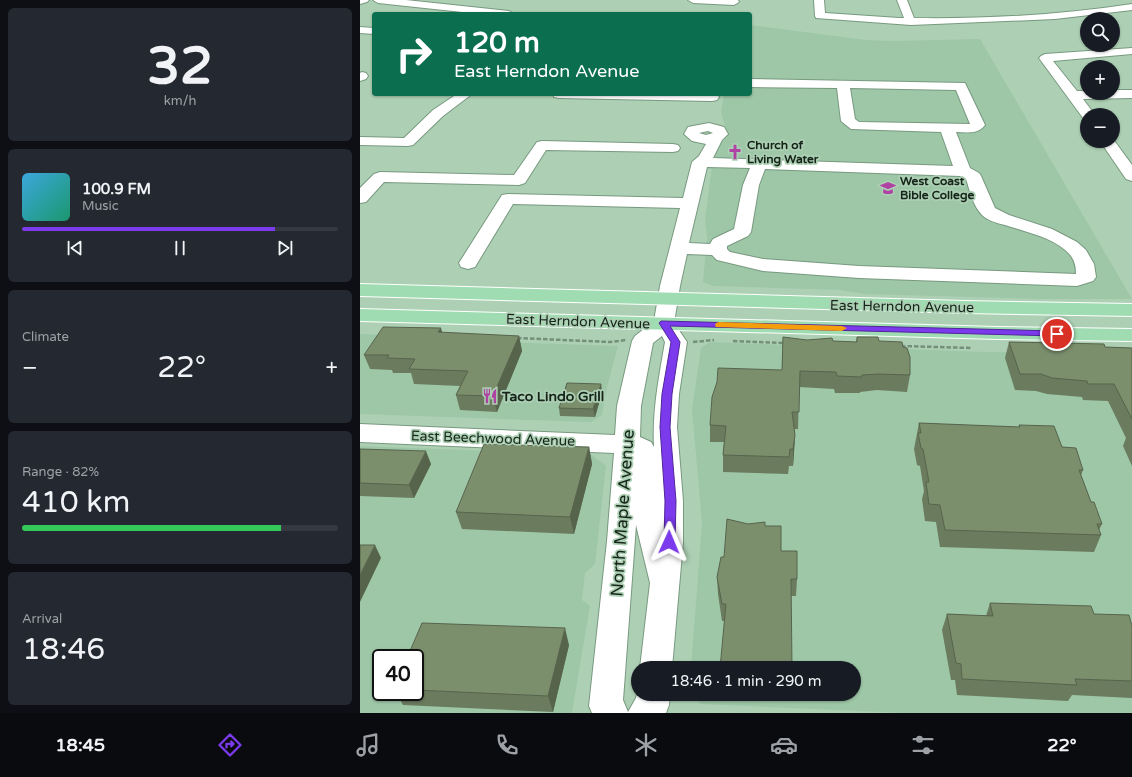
<!DOCTYPE html>
<meta charset="utf-8">
<style>
body{margin:0;font-family:"Varela Round",sans-serif;background:#242831;color:#f1f3f6;height:100vh;display:flex;flex-direction:column;font-size:15px;white-space:nowrap}
*{box-sizing:border-box;margin:0}
p{font-size:13px;color:#9ea1a6}
.icon{flex:none;width:22px;height:22px;fill:none;stroke:currentColor;stroke-width:2;stroke-linecap:round;stroke-linejoin:round}
.map{position:relative;flex:1;overflow:hidden}
.details{display:flex;flex-direction:column;gap:8px;padding:8px;background:#0d0f14;width:360px}
.details>*{flex:none}
.hud{position:absolute;left:12px;top:12px;width:380px;height:84px;border-radius:4px;box-shadow:0 1px 3px #0004;background:#0b6e4f;color:#fff;overflow:hidden}
.fabs{position:absolute;left:720px;top:12px;display:grid;gap:8px}
.fabs a{display:grid;place-items:center;width:40px;height:40px;border-radius:50%;background:#171b24;box-shadow:0 1px 3px #0004;font-size:20px}
.speed{position:absolute;left:12px;top:649px;display:flex;gap:8px;font-size:20px;font-weight:700;text-align:center}
.speed>*{display:grid;place-content:center;width:52px;height:52px;border-radius:50%;background:#171b24;box-shadow:0 1px 3px #0004;line-height:1}
.speed .limit{border:2px solid #111;border-radius:6px;background:#fff;color:#111}
.pin{position:absolute;display:grid;place-items:center;width:34px;height:34px;color:#fff;margin:-17px;border:2px solid #fff;border-radius:50%;box-shadow:0 1px 4px #0007}
.me{position:absolute;width:44px;margin:-22px;rotate:1deg;stroke-linejoin:round;filter:drop-shadow(0 0 3px #0008)}
.turn{display:flex;align-items:center;gap:14px;height:84px;padding:0 16px;font-size:18px}
.turn .icon{width:52px;height:52px;stroke-width:2.5}
.turn b{display:block;font-size:28px;line-height:34px}
.big{font-size:30px;font-weight:600;line-height:1.1}
.details .card{flex:1;display:flex;flex-direction:column;justify-content:center;gap:6px;min-width:0;padding:0 14px;border-radius:6px;background:#242831}
.details .dial{align-items:center;gap:0}
.dial b{font-size:52px;line-height:1}
.song{display:flex;align-items:center;gap:12px}
.cover{width:48px;height:48px;border-radius:6px;background:linear-gradient(135deg,hsl(200 70% 55%),hsl(160 70% 35%))}
.played{height:4px;border-radius:2px;background:linear-gradient(90deg,#7c3aed 80%,#363941 80%)}
.keys{display:flex;justify-content:space-around;direction:ltr}
.heat{display:flex;justify-content:space-between;align-items:center;font-size:22px;direction:ltr}
.charge{height:6px;border-radius:3px;background:linear-gradient(90deg,#34c759 82%,#363941 0)}
.trip{position:absolute;left:271px;top:661px;width:230px;height:40px;border-radius:20px;background:#171b24;box-shadow:0 1px 3px #0004;font-weight:600;line-height:40px;text-align:center}
.menu{display:flex;height:64px;justify-content:space-around;align-items:center;background:#090b0e;color:#9ea1a6}
.menu .icon{width:28px;height:28px}
.menu .on{color:#7c3aed}
.menu b{font-size:18px;color:#f1f3f6}
main{display:flex;flex:1;min-height:0}
.map>svg:first-child{display:block}
.built{fill:#9dc7a7;fill-rule:evenodd}
.lines{fill:none;stroke-linecap:round;stroke-linejoin:round}
.minor-casing{stroke:#78997f;stroke-width:2}
.major-casing{stroke:#fff;stroke-width:2}
.path{stroke:#74907a;stroke-width:2.5;stroke-dasharray:4.5 2;stroke-linecap:butt}
.minor{fill:#fff;fill-rule:evenodd}
.major{fill:#a0dcb2;fill-rule:evenodd}
.wall{fill:#6b7b5e}
.shaded-wall{fill:#57644c}
.building{fill:#7c8f6d;stroke:#57644c}
.route{fill:#7c3aed;stroke:#51269a}
.slow{fill:#f59e0b}
.labels{text-anchor:middle;stroke-width:3.5;stroke-linejoin:round;paint-order:stroke}
.far-poi-label{font-size:12px;font-weight:bold;fill:#16241a;stroke:#add0b4;text-anchor:start}
.street-label{font-size:14px;fill:#16241a;stroke:#add0b4}
.poi-label{font-size:14px;font-weight:bold;fill:#16241a;stroke:#add0b4;text-anchor:start}
.near-street-label{font-size:17px;fill:#16241a;stroke:#add0b4}
</style>
<main>
<section class="details">
<div class="card dial"><b>32</b><p>km/h</p></div>
<div class="card">
<div class="song"><i class="cover"></i><div><b>100.9 FM</b><p>Music</p></div></div>
<div class="played"></div>
<div class="keys"><svg class="icon" aria-label="previous" viewBox="0 0 24 24"><path d="M18 5L8 12l10 7zM5 5v14"/></svg><svg class="icon" aria-label="pause" viewBox="0 0 24 24"><path d="M8 5v14M16 5v14"/></svg><svg class="icon" aria-label="next" viewBox="0 0 24 24"><path d="M6 5l10 7-10 7zM19 5v14"/></svg></div>
</div>
<div class="card"><p>Climate</p>
<div class="heat"><a>−</a><b class="big">22°</b><a>+</a></div>
</div>
<div class="card"><p>Range · 82%</p><b class="big">410 km</b><div class="charge"></div></div>
<div class="card"><p>Arrival</p><b class="big">18:46</b></div>
</section>
<div class="map">
<svg width="772" height="713" viewBox="0 0 772 713">
<rect width="100%" height="100%" fill="#add0b4"/>
<g class="built">
<path d="M390 25 506 40 531 41 620 39 772 299H682L504 294 481 290 352 286 343 282 347 238 345 219 353 158 356 150 365 139 367 133 361 112 364 94H390Z"/>
<path d="M0 334 92 337 116 341 258 346 247 387 242 415 231 422 0 414Z"/>
<path d="M350 342 626 352 772 353V713H545L341 704 330 694H494V668H331L342 523 332 410 341 348Z"/>
<path d="M0 446 232 455 246 466 235 564 225 573 222 600 230 606 212 713H0ZM21 658H55V692H21Z"/>
</g>
<g class="lines">
<defs>
<g id="minor">
<path d="M0 0H9L7 2 0 4Z"/>
<path d="M13 0H46L149 11 154 14H121L18 3Z"/>
<path d="M328 0H378L379 2 374 5 333 3Z"/>
<path d="M454 0H464L465 13 539 18H544L537 0H547L554 18C626 19 701 15 772 4V10L695 19 551 25 456 18 455 16Z"/>
<path d="M0 27 14 28V34L0 33Z"/>
<path d="M772 48V54L693 61 717 91H727V93H753V90H772V98L723 99 735 115H727V119L723 118 679 58 681 56 685 54Z"/>
<path d="M2 72 6 73 8 76 6 79 0 81V73Z"/>
<path d="M390 79 605 83 625 125C618 135 606 132 596 132L610 168 619 173 621 176 635 208 649 215 692 229 717 242 726 250 734 264 736 277 733 281 717 286 499 278 403 271 357 260 352 255 327 254 320 286 314 323 327 342 319 394 317 427 323 501V542L312 668H280L290 583 276 525 263 700 268 712 276 698 278 690V694H310L309 705 306 713H232L229 706 247 541 254 453 0 442V424L255 435 257 406 272 341 275 336 294 321 300 286 320 208 153 204 115 267 108 269 101 267 99 263 142 195 148 194 323 198 332 162 339 156 346 144 332 141 324 134 328 127 349 123 364 127 368 134 362 140 353 158 593 166 581 132 491 129 481 121 477 88 390 87ZM490 88 596 90 610 124 499 122 495 119ZM348 131 353 133 346 135 339 133ZM347 167 390 168 383 185 374 229 353 239 350 244 329 243ZM405 169 600 176 606 179C610 191 613 206 622 215 628 221 637 223 645 225 666 232 697 238 711 256 715 262 716 267 716 274L499 266 403 259 370 252 367 249V246L388 236 391 232 399 185ZM302 336 305 342C299 377 292 411 294 447L291 442 280 437 281 406 293 343Z"/>
<path d="M97 94H112L83 116 53 145 48 146 0 145V137L44 138 73 110Z"/>
<path d="M193 94H356L359 97 357 100 352 101 199 98 194 97Z"/>
<path d="M753 139 772 165V181L766 179 740 141H753Z"/>
<path d="M182 141 313 144 318 145 320 148 318 151 313 152 186 150 165 183 159 185 24 182 6 202 0 203V188L14 174 20 172 154 175 177 142Z"/>
</g>
<g id="major">
<path d="M0 284 605 301 772 304V316L605 313 0 296Z"/>
<path d="M0 309 637 327 772 329V341L637 339 0 321Z"/>
</g>
</defs>
<use href="#minor" class="minor-casing"/>
<use href="#major" class="major-casing"/>
<g class="path">
<path d="M157 338 250 342 266 340"/>
<path d="M373 341 426 343"/>
<path d="M333 342 354 340"/>
<path d="M541 346 612 348"/>
</g>
<use href="#minor" class="minor"/>
<use href="#major" class="major"/>
</g>
<g class="wall">
<path d="M82 333 159 336 162 351 137 412 100 410 96 395 100 386 54 384 51 373H33L32 370 10 369 4 355Z"/>
<path d="M423 337 447 340 496 342 497 337 519 341 550 375 547 392 517 390 500 392V393H475L474 389 439 387 438 429H434L435 435 434 452 433 466H429L428 474 363 472V455L364 442H350V425L422 370Z"/>
<path d="M649 342 745 347 772 348V466L763 446 766 438 748 401 723 400 722 397 687 394 676 391 655 390 645 358Z"/>
<path d="M241 384 242 393 235 417 200 416 199 408Z"/>
<path d="M559 423 659 427V425L702 447 723 470 721 475 731 502 742 524 739 530 741 535 734 552 580 547 576 522 565 521 562 499 564 491 560 466 557 465 554 449Z"/>
<path d="M229 447 232 464 214 534 102 529 96 512Z"/>
<path d="M0 449 71 464 54 498 0 496Z"/>
<path d="M388 524 405 526 437 579 436 596H431L365 621H362L358 594 357 577 364 557Z"/>
<path d="M630 603 734 614 772 626V698L712 695 708 701 597 695 595 680H591L582 630 587 614 626 616Z"/>
<path d="M209 645 193 712 43 705 36 692H55V658Z"/>
</g>
<g class="shaded-wall">
<path d="M81 328 85 343 78 332Z"/>
<path d="M159 336 162 351 137 412 133 396Z"/>
<path d="M241 384 242 393 235 417 233 409Z"/>
<path d="M435 435 434 452 433 466V449Z"/>
<path d="M229 447 232 464 214 534 210 517Z"/>
<path d="M66 451 71 464 54 498 49 485Z"/>
<path d="M15 545 21 558 0 602V575Z"/>
<path d="M205 628 209 645 193 712 188 696Z"/>
</g>
<g class="building">
<path d="M23 327 81 328 78 332 159 336 133 396 96 395 108 371 49 369 55 359 27 358 29 355H4Z"/>
<path d="M423 337 447 340 472 338 473 341 497 342V337H518L519 341 542 342 543 347 547 348 550 357V375L519 374 502 375V377L477 376 476 372 440 371 439 412H432L435 435 433 449H430L429 457 363 455 366 426 350 425 352 397 357 382 358 368 422 370Z"/>
<path d="M649 342 744 344 745 347 772 348V419L754 384H728L727 381 692 378 681 374H660Z"/>
<path d="M207 383 241 384 233 409 199 408Z"/>
<path d="M559 423 660 427 659 425 694 426 702 447 716 448 723 470H719L731 502H734L742 524H737L741 535 585 530 580 505 569 504 566 482H569L563 449 561 448 558 433H561Z"/>
<path d="M124 444 229 447 210 517 96 512Z"/>
<path d="M0 449 66 451 49 485 0 483Z"/>
<path d="M367 519 388 524 405 522V526H421V551H437V579H431L432 668H360L366 604H362L357 577 361 557H364Z"/>
<path d="M0 545H15L0 575Z"/>
<path d="M630 603 731 606 734 614 769 615 772 626V681L715 679 717 685 602 679 601 664 596 663 587 614 633 616Z"/>
<path d="M62 623 205 628 188 696 55 690V658H47Z"/>
</g>
<path class="route" d="M301 321 697 331 701 334 697 336 310 326 320 342 312 394 310 427 316 501 315 542 314 545 309 547 305 545 304 542 305 501 300 427 302 394 311 342 299 323Z"/>
<path class="slow" d="M359 322 482 326 487 328 482 331 356 327 355 325 356 323Z"/>
<defs>
<symbol id="church-bare" viewBox="-9 -9 18 18"><path d="M-1.2-6h2.4v3.5h3.3v2.4h-3.3V6h-2.4V-.1h-3.3v-2.4h3.3Z" fill="#ae43a3" stroke="#add0b4" stroke-width="2.5" paint-order="stroke"/></symbol>
<symbol id="school-bare" viewBox="-9 -9 18 18"><path d="M0-5L7-2L0 1L-7-2ZM-4 1L0 2.5L4 1V4Q0 6-4 4Z" fill="#ae43a3" stroke="#add0b4" stroke-width="2.5" paint-order="stroke"/></symbol>
<symbol id="restaurant-bare" viewBox="-9 -9 18 18"><path d="M-5-6h1v4h1v-4h1v4h1v-4h1v5L-1.5 .5V6h-2V.5L-5-1ZM5-6V6H3V1.5H1.5Q1.5-4 5-6Z" fill="#ae43a3" stroke="#add0b4" stroke-width="2.5" paint-order="stroke"/></symbol>
</defs>
<g fill-rule="evenodd">
<use href="#church-bare" x="364" y="141" width="22" height="22"/>
<use href="#school-bare" x="517" y="177" width="22" height="22"/>
<use href="#restaurant-bare" x="119" y="385" width="22" height="22"/>
</g>
<g class="labels">
<g class="far-poi-label">
<text x="387" y="149">Church of<tspan x="387" dy="14">Living Water</tspan></text>
<text x="540" y="185">West Coast<tspan x="540" dy="14">Bible College</tspan></text>
</g>
<g class="street-label">
<text transform="translate(542 306) rotate(1)" y="5">East Herndon Avenue</text>
<text transform="translate(218 321) rotate(2)" y="5">East Herndon Avenue</text>
<text transform="translate(133 438) rotate(2)" y="5">East Beechwood Avenue</text>
</g>
<g class="poi-label">
<text x="142" y="401">Taco Lindo Grill</text>
</g>
<g class="near-street-label">
<text transform="translate(262 513) rotate(-86)" y="6">North Maple Avenue</text>
</g>
</g>
</svg>
<div class="fabs">
<a><svg class="icon" aria-label="search" viewBox="0 0 24 24"><circle cx="10" cy="10" r="6"/><path d="M15 15l6 6"/></svg></a>
<a>+</a>
<a>−</a>
</div>
<div class="speed"><div class="limit">40</div></div>
<div class="pin" style="left:697px;top:334px;background:#d93025"><svg class="icon" aria-label="arrive" viewBox="0 0 24 24"><path d="M6 21V4h12l-3 4 3 4H6"/></svg></div>
<svg class="me" style="left:309px;top:542px" viewBox="-20 -20 40 40"><path d="M0-17L14 15 0 8-14 15z" fill="#7c3aed" stroke="#fff" stroke-width="4"/></svg>
<div class="trip">18:46 · 1 min · 290 m</div>
<div class="hud">
<div class="turn"><svg class="icon" aria-label="right" viewBox="0 0 24 24"><path d="M7 20v-9h11M14 6l5 5-5 5"/></svg><div><b>120 m</b>East Herndon Avenue</div></div>
</div>
</div>
</main>
<nav class="menu">
<b>18:45</b>
<svg class="icon on" aria-label="directions" viewBox="0 0 24 24"><path d="M12 3l9 9-9 9-9-9zM9 14v-3h6M13 9l2 2-2 2"/></svg>
<svg class="icon" aria-label="music" viewBox="0 0 24 24"><path d="M9 18V5l10-2v13"/><circle cx="6" cy="18" r="3"/><circle cx="16" cy="16" r="3"/></svg>
<svg class="icon" aria-label="phone" viewBox="0 0 24 24"><path d="M5 4h4l2 5-3 2q2 4 5 5l2-3 5 2v4C11 20 4 13 5 4z"/></svg>
<svg class="icon" aria-label="climate" viewBox="0 0 24 24"><path d="M12 3v18M4 7l16 10M4 17L20 7"/></svg>
<svg class="icon" aria-label="car" viewBox="0 0 24 24"><path d="M5 17H2v-5l4-1 3-4h7l3 4 3 1v5h-3M9 17h6M6 11h13"/><circle cx="7" cy="17" r="2"/><circle cx="17" cy="17" r="2"/></svg>
<svg class="icon" aria-label="filters" viewBox="0 0 24 24"><path d="M4 7h16M4 17h16"/><circle cx="9" cy="7" r="2"/><circle cx="15" cy="17" r="2"/></svg>
<b>22°</b>
</nav>
